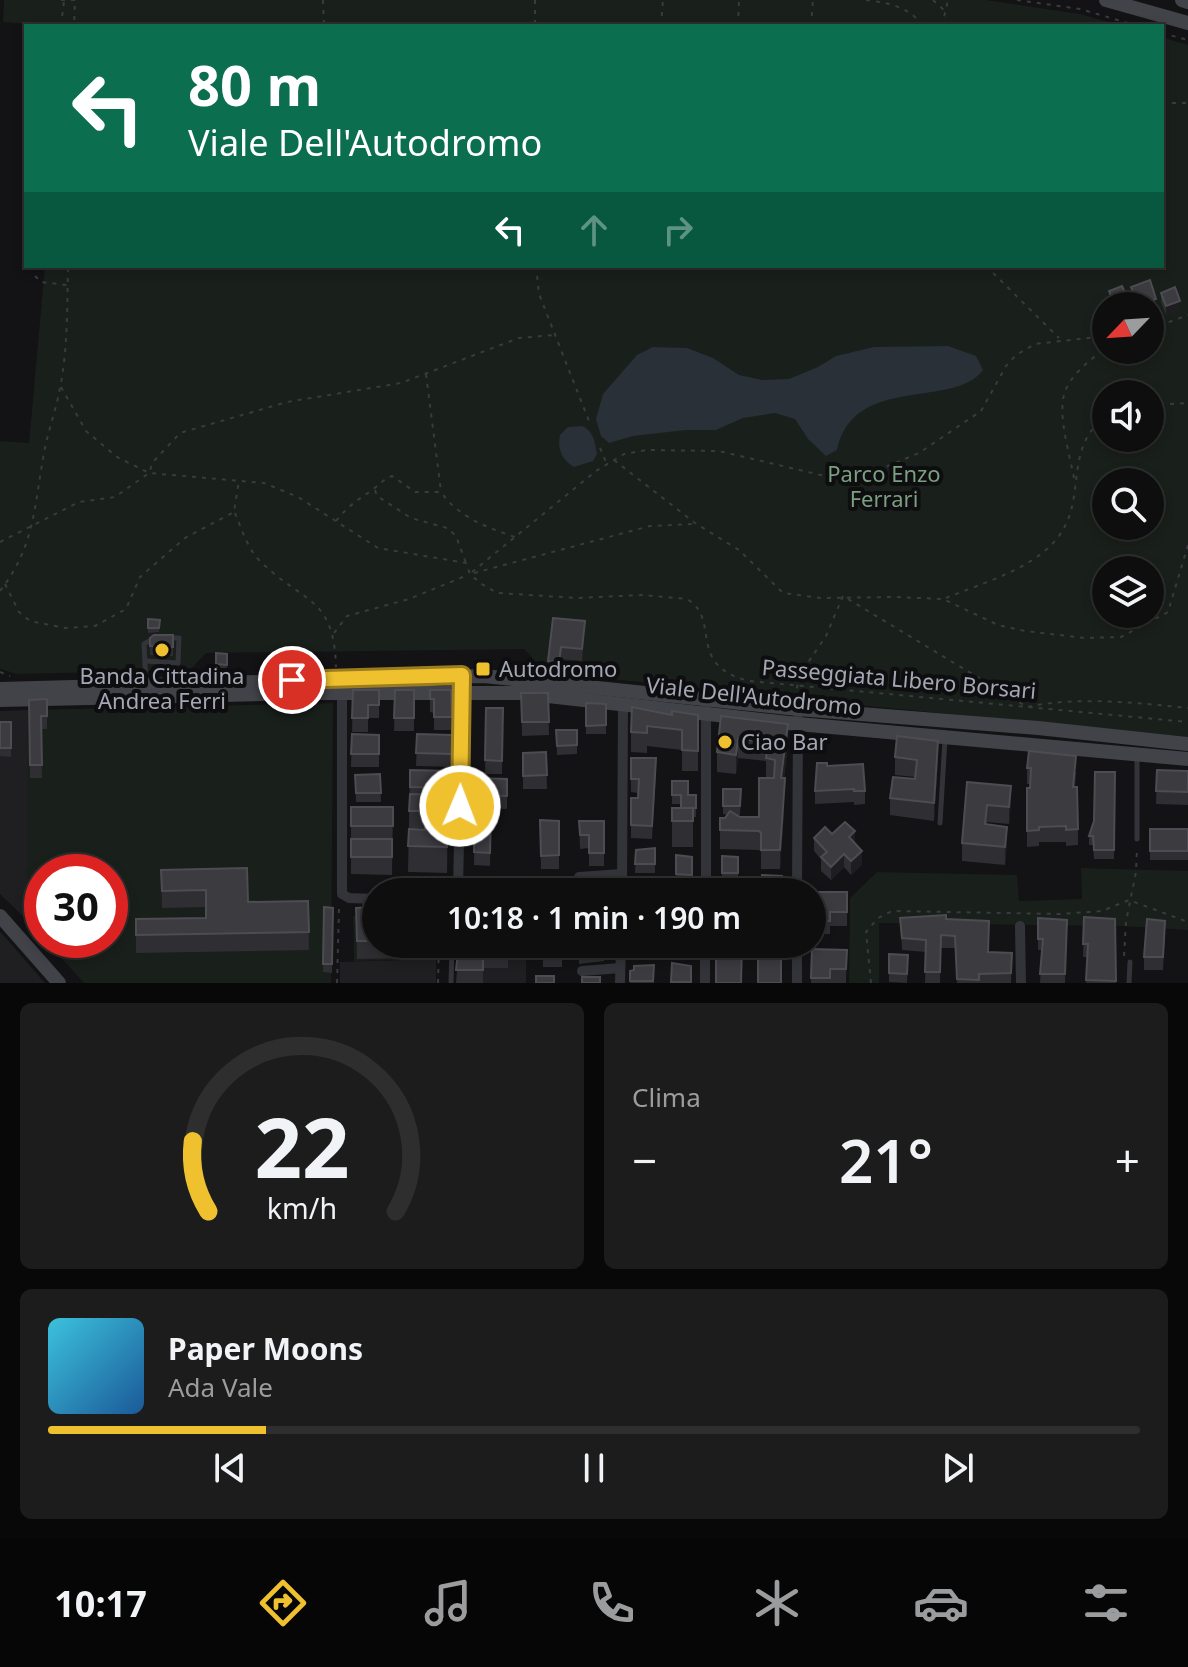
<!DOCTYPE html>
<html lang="it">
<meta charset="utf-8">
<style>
body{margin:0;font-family:"Noto Sans",sans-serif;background:#1c1c1d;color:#f1f3f6;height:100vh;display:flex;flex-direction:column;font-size:30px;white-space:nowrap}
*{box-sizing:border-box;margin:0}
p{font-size:26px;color:#9b9c9e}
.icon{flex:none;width:44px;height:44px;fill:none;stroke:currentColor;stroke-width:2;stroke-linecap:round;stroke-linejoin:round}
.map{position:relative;height:983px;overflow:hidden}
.drawer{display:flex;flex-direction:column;gap:20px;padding:20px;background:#080808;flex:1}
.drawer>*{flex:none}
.top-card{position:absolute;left:24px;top:24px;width:1140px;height:244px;border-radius:0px;box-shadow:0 4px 12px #0003,0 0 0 2px #2e2e2f;background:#0b6e4f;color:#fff;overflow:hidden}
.needle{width:52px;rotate:245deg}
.fabs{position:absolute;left:1092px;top:292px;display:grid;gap:16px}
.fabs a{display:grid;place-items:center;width:72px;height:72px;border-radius:50%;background:#0e0e0f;box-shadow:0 4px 12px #0003,0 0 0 2px #2e2e2f;font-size:40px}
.speed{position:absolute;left:24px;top:854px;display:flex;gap:16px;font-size:40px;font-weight:700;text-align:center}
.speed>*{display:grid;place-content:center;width:104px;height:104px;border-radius:50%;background:#0e0e0f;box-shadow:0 4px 12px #0003,0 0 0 2px #2e2e2f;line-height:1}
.speed .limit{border:12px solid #d22;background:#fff;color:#111}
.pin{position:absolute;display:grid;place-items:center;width:68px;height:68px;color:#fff;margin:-34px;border:4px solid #fff;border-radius:50%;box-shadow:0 2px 8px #0007}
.me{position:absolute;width:88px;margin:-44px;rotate:1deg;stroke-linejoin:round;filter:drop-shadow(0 0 6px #0008)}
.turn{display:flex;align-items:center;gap:28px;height:168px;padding:0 32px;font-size:36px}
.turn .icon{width:104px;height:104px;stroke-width:2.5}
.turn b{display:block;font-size:56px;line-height:68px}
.lanes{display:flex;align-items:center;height:76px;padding:0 32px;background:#0003;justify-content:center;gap:40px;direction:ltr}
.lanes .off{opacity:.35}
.big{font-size:60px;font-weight:600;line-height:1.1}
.drawer .widget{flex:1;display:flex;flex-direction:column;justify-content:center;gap:12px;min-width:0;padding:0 28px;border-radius:12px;background:#1c1c1d}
.drawer .dial{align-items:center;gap:0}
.dial svg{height:208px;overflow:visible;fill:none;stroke:#2e2e2f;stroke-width:7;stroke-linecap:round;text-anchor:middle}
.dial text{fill:#f1f3f6;stroke:none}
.song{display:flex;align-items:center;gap:24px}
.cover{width:96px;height:96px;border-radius:12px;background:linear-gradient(135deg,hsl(190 70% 55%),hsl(210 70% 35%))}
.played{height:8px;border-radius:4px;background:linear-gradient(90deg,#efc12f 20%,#2e2e2f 20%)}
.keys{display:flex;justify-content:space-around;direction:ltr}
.heat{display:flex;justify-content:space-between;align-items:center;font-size:44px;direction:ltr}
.drawer .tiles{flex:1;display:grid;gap:20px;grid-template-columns:1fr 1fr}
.widget:last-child{grid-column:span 2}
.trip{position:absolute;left:362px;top:878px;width:464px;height:80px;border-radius:40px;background:#0e0e0f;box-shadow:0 4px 12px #0003,0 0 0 2px #2e2e2f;font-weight:600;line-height:80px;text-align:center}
.menu{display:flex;height:128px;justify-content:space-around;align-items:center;background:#060606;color:#9b9c9e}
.menu .icon{width:56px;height:56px}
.menu .on{color:#efc12f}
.menu b{font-size:36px;color:#f1f3f6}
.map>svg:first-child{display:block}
.built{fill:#1f1e21}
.green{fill:#191f1a;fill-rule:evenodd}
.water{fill:#293037}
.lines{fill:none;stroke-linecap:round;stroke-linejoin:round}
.path{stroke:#393b40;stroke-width:2;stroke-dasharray:4 6;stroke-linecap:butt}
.lane{stroke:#333439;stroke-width:5}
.street{stroke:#333439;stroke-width:10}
.secondary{stroke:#414349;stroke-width:14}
.wall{fill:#2f2e32}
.shaded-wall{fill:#1e1d20}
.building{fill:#3b3b40;stroke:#4c4c52;stroke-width:2}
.route-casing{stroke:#9b7d1f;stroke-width:20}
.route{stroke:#efc12f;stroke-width:14}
.poi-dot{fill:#efc12f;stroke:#0e0d0f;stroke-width:3}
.labels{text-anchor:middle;stroke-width:8;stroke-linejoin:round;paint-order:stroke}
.park-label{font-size:22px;fill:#7b9f81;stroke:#0e0d0f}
.poi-label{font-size:22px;fill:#a4a7b4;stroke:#0e0d0f;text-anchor:start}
.street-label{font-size:22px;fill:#a4a7b4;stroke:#0e0d0f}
</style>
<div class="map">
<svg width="1188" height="983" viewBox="0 0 1188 983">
<rect width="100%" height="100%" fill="#131214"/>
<g class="built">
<path d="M27 710V920L0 894V711Z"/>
<path d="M0 932 4 936 45 983H0Z"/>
<rect x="457" y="944" width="69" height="39"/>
<path d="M436 959V983H340V962Z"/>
</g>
<g class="green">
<path d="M4 0H986L1080 14 1123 26H49L3 22Z"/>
<path d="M1162 37 1188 45V737L805 700 802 694 788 692 780 696 531 671 532 657 524 649 206 653 190 670 17 674 0 669V441L29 443 45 266H1162ZM1106 306H1150V350H1106ZM1106 394H1150V438H1106ZM1106 482H1150V526H1106ZM1106 570H1150V614H1106Z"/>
<path d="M333 703 331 983H84L45 940H110V872H42V937L27 920V710Z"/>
<path d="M1081 868 1188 871V930L1122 926 879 923V983H849L850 898 877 872 1017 875 1019 901 1082 899Z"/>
<path d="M353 916 376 917V944H436V959L354 961Z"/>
</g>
<g class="water">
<path d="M948 346 976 356 983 370C953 410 854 373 837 450L826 456 808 439 795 419 775 413 743 418 716 430H686L633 436 609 443 601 436 596 419 603 394 637 355 653 347 687 348 713 358 739 375 762 380 789 379 818 367 836 356 874 347Z"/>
<path d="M582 426C594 431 595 443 597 454L593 461 574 467C562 460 557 449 560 435L568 427Z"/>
</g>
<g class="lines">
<g class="path">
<path d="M61 0H75L74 26"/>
<path d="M323 0 324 26"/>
<path d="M535 0V26"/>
<path d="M866 0C889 3 908 6 923 26"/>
<path d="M933 0 944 10"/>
<path d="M1017 0 1080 9 1138 26"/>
<path d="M61 26 64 1"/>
<path d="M661 26 663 0"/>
<path d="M738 26 739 0"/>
<path d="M811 26 813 0"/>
<path d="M942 26 948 0"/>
<path d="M1162 33 1188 40"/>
<path d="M1162 103H1188"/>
<path d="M536 266 539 294 589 421"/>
<path d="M986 266 1059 338"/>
<path d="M35 276 41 282 67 285"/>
<path d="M1150 329 1188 315"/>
<path d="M426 374 441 491"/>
<path d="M61 387 86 431 117 457 149 473 264 483 298 497 378 548 466 563 470 574 480 583 497 593 578 598 642 595 687 599C722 620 685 665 749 681L1188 722"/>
<path d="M1150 405 1188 403"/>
<path d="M600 448 606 462"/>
<path d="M614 460 695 523 739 550 783 593 821 598 895 597 943 599 998 625 1025 631 1085 638 1121 637 1168 612 1188 545"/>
<path d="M1074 478C1070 456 1058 416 1064 395 1069 375 1091 360 1106 347"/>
<path d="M375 490 377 496 411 518 447 528 456 536 466 563"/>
<path d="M235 513C242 530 248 550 261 562 304 604 334 596 336 667"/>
<path d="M336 521C346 508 357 500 371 491 379 485 382 480 392 476L415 492H441C458 517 488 528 515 537"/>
<path d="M0 542 79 502 115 497 149 473 153 462 180 433 287 402 401 383 519 338 555 335"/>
<path d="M472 572 596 471 624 454 646 450 719 451 825 476 845 477 883 468 919 453 981 411 1006 366 1016 355 1035 344 1106 336"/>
<path d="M474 573 650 526 694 524"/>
<path d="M5 584 19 612 30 621 65 628 95 626 126 609 140 577 185 538 234 512 239 480"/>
<path d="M0 591C35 546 34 507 44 453 48 431 56 410 60 388 68 348 67 306 68 266"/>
<path d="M946 598C984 582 1047 566 1066 524 1083 489 1067 445 1106 416"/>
<path d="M334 633 347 616 409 599 468 575"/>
<path d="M0 672 10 676"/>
<path d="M794 698 801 673 826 636 843 596 1027 707C1077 696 1138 703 1188 708"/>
<path d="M1124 956 1126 922 1136 872 1137 848"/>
<path d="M337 983 339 907"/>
<path d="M438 983 439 944"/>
<path d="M871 983 866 932 878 918 892 911 1061 914 1102 911 1129 900 1188 922"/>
</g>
<g class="lane">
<path d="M146 661 178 663 179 638H169"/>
<path d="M146 684 144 644 155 638"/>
<path d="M940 823 945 739"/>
<path d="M1137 839V756"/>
<path d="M451 983 452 944"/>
<path d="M1129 983 1130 962"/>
</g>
<g class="street">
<path d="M462 689 458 891 500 892"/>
<path d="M342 693V894L349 898 376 899"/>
<path d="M706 710V892"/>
<path d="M579 877 622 874"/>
<path d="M622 892 623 704"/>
<path d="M797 892 798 718"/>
<path d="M1020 926 1021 983"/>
<path d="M582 971 620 968"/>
<path d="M620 983 621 944"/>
<path d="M705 983V944"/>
<path d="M797 983V944"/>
</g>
<g class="secondary">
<path d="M1106 0 1188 23"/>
<path d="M1182 0 1188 2"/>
<path d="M0 689 484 676 798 709 1038 728 1188 744"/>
<path d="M0 700 314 693H521L798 724 1188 759"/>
<path d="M0 916 59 983"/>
</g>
</g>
<g class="wall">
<path d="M1131 287 1156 308 1150 306H1134L1131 296Z"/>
<path d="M1109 291 1126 304 1121 306H1111L1109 299Z"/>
<path d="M1161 293 1180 309 1166 315 1161 302Z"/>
<path d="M148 619 160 620 159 632 148 633Z"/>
<path d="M585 621 582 661 561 659 559 674 548 673V661Z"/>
<path d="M173 635V656L150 655V638Z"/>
<path d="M216 653 227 654V669H216Z"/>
<path d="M353 690H379V718H368V732H352Z"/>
<path d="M395 690H414V731H394Z"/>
<path d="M430 690H451L452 730H434V713L430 712Z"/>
<path d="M521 693H548L549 735 522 736Z"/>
<path d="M47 699V729H41L42 778H30L29 700Z"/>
<path d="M586 703 606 704V734H586Z"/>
<path d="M486 708H503L502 774H485Z"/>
<path d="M672 715H698V771H682V750L647 746V753L631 752V732Z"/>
<path d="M721 716 788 744 784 778V813L780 869H761V852L759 850 720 849V818H725L728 815 723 814V789H741L740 815H737L740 817H759L766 778V761L738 758 736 774 717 772V752Z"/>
<path d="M0 722H11V757L0 756Z"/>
<path d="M556 730H577V754L557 755Z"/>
<path d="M352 734 379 735V767H351Z"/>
<path d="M417 734 452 735V767L416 766Z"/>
<path d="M546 752 547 789H523V753Z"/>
<path d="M895 757 938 759 934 821 890 815V798L915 779V777L895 775Z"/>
<path d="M631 758 656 771 652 839 631 838V798H638V793L631 792Z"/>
<path d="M827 766 865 791V804L854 805V802L815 804V791Z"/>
<path d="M1027 768 1076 772 1075 787 1078 829V845L1066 846V842H1039V846L1027 847V788H1030V784H1027Z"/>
<path d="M410 770 452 771 451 801H448L447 873 408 872Z"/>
<path d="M1157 770 1188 771V805L1156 804Z"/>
<path d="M1115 772 1114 859H1094L1093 845H1089V836Z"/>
<path d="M380 774 381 802H356L355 775Z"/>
<path d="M475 778 507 779V809L475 808Z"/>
<path d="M672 781 688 795H696V817H693V847H672V808H681V804H672Z"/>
<path d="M967 782 1011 803 1009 824 987 822V824L1007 844 1005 865 962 861V843Z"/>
<path d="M351 807H393L392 875 351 874Z"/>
<path d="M475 811H491L490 866 474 865Z"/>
<path d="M540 820 559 821V869H541Z"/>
<path d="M579 821H604V866H589V848L580 849Z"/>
<rect x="1150" y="829" width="38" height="31"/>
<path d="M832 834 855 843 862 864 851 875 844 867 831 880 821 871V859L814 851V838Z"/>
<path d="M655 848V873H635L636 850Z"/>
<path d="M676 855 692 857V884L676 883Z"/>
<path d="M722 856 738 857V882H722Z"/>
<path d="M161 870 248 902 308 901 309 950 136 953V919L206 918V907L162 908Z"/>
<path d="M813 892H847V926H830V934H812Z"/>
<path d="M324 907 333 908 332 973 323 972Z"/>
<path d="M376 907V944H414V958L357 959 356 908Z"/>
<path d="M1084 917 1115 919 1116 983H1086L1088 957H1083Z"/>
<path d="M900 918 946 919 989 952 1012 953 1011 983H957L955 948H941L940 983H925L926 952 902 950Z"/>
<path d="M1038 918 1067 920 1065 983H1040L1042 950H1038Z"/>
<path d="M1165 934 1163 970H1144V957Z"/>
<path d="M459 944H508V968H483V983H456Z"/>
<rect x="531" y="944" width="10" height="3"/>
<rect x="543" y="944" width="19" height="23"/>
<path d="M579 944H604V961L579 964Z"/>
<path d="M628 944H691V955H676V947H654L653 955 629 957Z"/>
<path d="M716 944H782L781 954 758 957 716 954Z"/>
<path d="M812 949 847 950 846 983H811Z"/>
<path d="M889 954 908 955 907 983 889 982Z"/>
<path d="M654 965V983H630V971Z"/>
</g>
<g class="shaded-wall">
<path d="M1126 295V304L1121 306H1113V301Z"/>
<path d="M1156 299V308L1150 310V306H1138Z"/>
<path d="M1180 301V309L1166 315V306Z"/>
<path d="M788 724V744L781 798V778Z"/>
<path d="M738 739V758L736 774V755Z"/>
<path d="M938 741V759L934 821V803Z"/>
<path d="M1011 786V803L1009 824V807Z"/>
<path d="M784 793V813L780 869V850Z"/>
<path d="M1007 827V844L1005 865V847Z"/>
<path d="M855 831V844L849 837Z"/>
<path d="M862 851V864L851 875V861Z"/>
<path d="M844 854V867L831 880V867Z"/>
</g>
<g class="building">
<path d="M1150 280 1156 299 1138 306 1131 287Z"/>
<path d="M1122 286 1126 295 1113 301 1109 291Z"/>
<path d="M1175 287 1180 301 1166 306 1161 293Z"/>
<path d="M553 618 585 621 582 649 561 647 559 662 548 661Z"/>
<path d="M148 619 160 620 159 628H148Z"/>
<path d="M154 635H173V647L150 646V638Z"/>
<path d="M216 653 227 654V665L216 664Z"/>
<path d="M353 690H379V705H368V718H352Z"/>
<path d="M395 690H414V718H394Z"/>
<path d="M430 690H451L452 717H434V699H430Z"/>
<path d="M521 693H548L549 722H522Z"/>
<path d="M47 699V716H41L42 765H30L29 700Z"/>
<path d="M586 703 606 704V725L586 726Z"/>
<path d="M632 707 672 715V711L698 715V751L682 750V730L647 726V733L631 732Z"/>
<path d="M486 708H503L502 761 485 760Z"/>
<path d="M721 716 788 724 781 778H785L784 793 780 850H761V833L759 831 720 830V818H725L730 811 740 817H759V778H774L775 760 766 758 768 742 738 739 736 755 717 752Z"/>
<rect x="0" y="722" width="11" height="26"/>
<path d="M556 730H577V745L557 746Z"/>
<path d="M352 734 379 735V754H351Z"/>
<path d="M417 734 452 735V754L416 753Z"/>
<path d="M897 736 938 741 934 803 890 798 893 777 915 779 917 760 895 757Z"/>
<path d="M1029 751 1076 756 1073 787H1077L1078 829 1066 830V826L1039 827V830L1027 831V788H1030L1031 768H1027Z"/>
<path d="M546 752 547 775 523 776V753Z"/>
<path d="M631 758H656L652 826 631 825V798H638L639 779H631Z"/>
<path d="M817 763H827V766L863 764 865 791H854V789L815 791Z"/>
<path d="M410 770 452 771 451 788 410 787Z"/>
<path d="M1157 770 1188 771V792L1156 791Z"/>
<path d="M1095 772H1115L1114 850H1094L1093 836H1089L1094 821Z"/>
<path d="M380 774 381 793H356L355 775Z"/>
<path d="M475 778 507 779V796L475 795Z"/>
<path d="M672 781H688V795H696V808H681V795H672Z"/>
<path d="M967 782 1011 786 1009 807 987 805 985 824 1007 827 1005 847 962 843Z"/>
<path d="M723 789H741L740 806H723Z"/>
<path d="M410 794 448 795 447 847 408 846 409 829 425 830 426 811H409Z"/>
<rect x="351" y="807" width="42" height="19"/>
<rect x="672" y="808" width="21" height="13"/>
<path d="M475 811H491L490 853 474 852Z"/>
<path d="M540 820 559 821V855L541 856Z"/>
<path d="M579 821H604V853H589V835H580Z"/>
<path d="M845 822 855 831 849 837 862 851 851 861 844 854 831 867 821 857 827 852 814 838 825 827 832 834Z"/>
<rect x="1150" y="829" width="38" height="22"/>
<rect x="351" y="839" width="41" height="18"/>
<path d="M655 848V864H635L636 850Z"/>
<path d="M676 855 692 857V875L676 874Z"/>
<path d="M722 856 738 857V873H722Z"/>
<path d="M247 868 248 902 308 901 309 932 136 935V919L206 918V890L162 891 161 870Z"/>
<path d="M762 875 782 876 783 892H761Z"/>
<rect x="579" y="882" width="26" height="10"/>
<path d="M530 883 555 884V892H530Z"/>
<rect x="631" y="883" width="19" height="9"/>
<path d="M671 890 688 891V892H671Z"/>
<path d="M813 892H847V912H830V921H812Z"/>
<path d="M324 907 333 908 332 964H323Z"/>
<path d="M376 907V941H357L356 908Z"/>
<path d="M946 915V919L989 921 988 952 1012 953 1011 973 979 974V980L957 979 955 936 941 935 940 972H925L926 940 902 938 900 918Z"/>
<path d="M1084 917 1115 919 1116 981 1086 980 1088 944H1083Z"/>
<path d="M1038 918 1067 920 1065 974H1040L1043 939H1038Z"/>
<path d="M1147 919 1165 921 1163 957H1144Z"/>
<path d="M459 944H508V955H483V970H456Z"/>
<rect x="543" y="944" width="19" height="14"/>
<path d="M579 944H604V947L579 951Z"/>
<path d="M629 944H653V947L629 948Z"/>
<rect x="676" y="944" width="15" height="2"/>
<path d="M726 944H781V983H758V945L742 944 741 983H716V959H726Z"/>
<path d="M812 949 847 950 846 969H830V978H811Z"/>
<path d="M889 954 908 955 907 974 889 973Z"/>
<path d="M672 963 691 966V982H671Z"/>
<path d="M654 965 653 981H630V971L634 970V966Z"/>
<rect x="536" y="976" width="18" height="7"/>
<rect x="582" y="977" width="18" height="6"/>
</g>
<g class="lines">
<defs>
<path id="route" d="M292 680 462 675 460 806"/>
</defs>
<use href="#route" class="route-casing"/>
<use href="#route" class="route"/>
</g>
<g class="poi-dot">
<circle cx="162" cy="650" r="8"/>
<rect x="475" y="661" width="16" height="16" rx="4"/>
<circle cx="725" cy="742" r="8"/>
</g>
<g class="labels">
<g class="park-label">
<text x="884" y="482">Parco Enzo<tspan x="884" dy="25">Ferrari</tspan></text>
</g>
<g class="poi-label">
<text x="499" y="677">Autodromo</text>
<text x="162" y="684" text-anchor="middle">Banda Cittadina<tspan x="162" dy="25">Andrea Ferri</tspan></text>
<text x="741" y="750">Ciao Bar</text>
</g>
<g class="street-label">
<text transform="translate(899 679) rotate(5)" y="8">Passeggiata Libero Borsari</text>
<text transform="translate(754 696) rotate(6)" y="8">Viale Dell'Autodromo</text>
</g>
</g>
</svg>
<div class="fabs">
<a><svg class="needle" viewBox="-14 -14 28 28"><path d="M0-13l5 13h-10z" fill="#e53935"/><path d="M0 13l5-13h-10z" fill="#9b9c9e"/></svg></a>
<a><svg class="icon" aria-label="sound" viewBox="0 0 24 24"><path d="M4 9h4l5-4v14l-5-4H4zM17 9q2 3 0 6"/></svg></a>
<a><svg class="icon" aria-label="search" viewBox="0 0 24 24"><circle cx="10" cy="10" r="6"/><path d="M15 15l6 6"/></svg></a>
<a><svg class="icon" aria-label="layers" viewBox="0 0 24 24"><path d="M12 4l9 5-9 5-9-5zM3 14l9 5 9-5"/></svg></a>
</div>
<div class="speed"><div class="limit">30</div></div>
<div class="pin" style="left:292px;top:680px;background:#d93025"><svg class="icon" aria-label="arrive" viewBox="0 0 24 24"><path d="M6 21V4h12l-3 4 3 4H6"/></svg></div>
<svg class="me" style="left:460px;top:806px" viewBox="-20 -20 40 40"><circle r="17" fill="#efc12f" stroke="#fff" stroke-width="3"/><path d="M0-11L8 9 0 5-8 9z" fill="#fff"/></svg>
<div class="trip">10:18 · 1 min · 190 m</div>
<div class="top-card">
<div class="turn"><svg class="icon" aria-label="left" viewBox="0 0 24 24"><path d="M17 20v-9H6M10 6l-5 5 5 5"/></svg><div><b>80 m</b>Viale Dell'Autodromo</div></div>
<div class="lanes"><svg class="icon" aria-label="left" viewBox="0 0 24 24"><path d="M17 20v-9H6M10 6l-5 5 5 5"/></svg><svg class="icon off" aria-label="ahead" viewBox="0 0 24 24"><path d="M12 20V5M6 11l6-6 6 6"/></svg><svg class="icon off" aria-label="right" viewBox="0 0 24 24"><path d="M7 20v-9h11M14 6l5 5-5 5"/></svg></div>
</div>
</div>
<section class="drawer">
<div class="tiles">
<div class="widget dial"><svg viewBox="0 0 100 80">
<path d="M14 69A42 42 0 1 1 86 69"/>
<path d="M14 69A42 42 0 0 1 8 42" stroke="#efc12f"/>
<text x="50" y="56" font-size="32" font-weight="700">22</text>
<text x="50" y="72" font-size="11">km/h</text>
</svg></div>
<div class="widget"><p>Clima</p>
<div class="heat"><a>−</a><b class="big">21°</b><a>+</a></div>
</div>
<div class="widget">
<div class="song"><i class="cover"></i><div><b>Paper Moons</b><p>Ada Vale</p></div></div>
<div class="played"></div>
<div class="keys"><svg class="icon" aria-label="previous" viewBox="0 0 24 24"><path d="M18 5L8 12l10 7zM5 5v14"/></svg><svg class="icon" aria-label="pause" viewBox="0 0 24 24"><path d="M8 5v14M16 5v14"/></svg><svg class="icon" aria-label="next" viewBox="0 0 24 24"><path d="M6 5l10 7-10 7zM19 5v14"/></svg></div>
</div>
</div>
</section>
<nav class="menu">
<b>10:17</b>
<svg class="icon on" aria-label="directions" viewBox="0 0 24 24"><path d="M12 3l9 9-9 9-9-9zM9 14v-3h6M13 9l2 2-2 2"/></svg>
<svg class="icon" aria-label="music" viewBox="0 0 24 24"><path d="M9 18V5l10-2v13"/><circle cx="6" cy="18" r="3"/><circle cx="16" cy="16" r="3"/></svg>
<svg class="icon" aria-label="phone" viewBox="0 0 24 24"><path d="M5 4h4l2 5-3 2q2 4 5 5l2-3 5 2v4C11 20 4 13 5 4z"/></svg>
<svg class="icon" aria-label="climate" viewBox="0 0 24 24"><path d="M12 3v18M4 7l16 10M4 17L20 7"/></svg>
<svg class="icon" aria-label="car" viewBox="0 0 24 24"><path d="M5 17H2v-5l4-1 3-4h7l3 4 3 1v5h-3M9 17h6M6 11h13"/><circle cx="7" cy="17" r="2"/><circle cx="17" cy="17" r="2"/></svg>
<svg class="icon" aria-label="filters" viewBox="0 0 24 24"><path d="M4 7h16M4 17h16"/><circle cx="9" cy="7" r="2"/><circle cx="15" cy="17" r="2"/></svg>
</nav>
